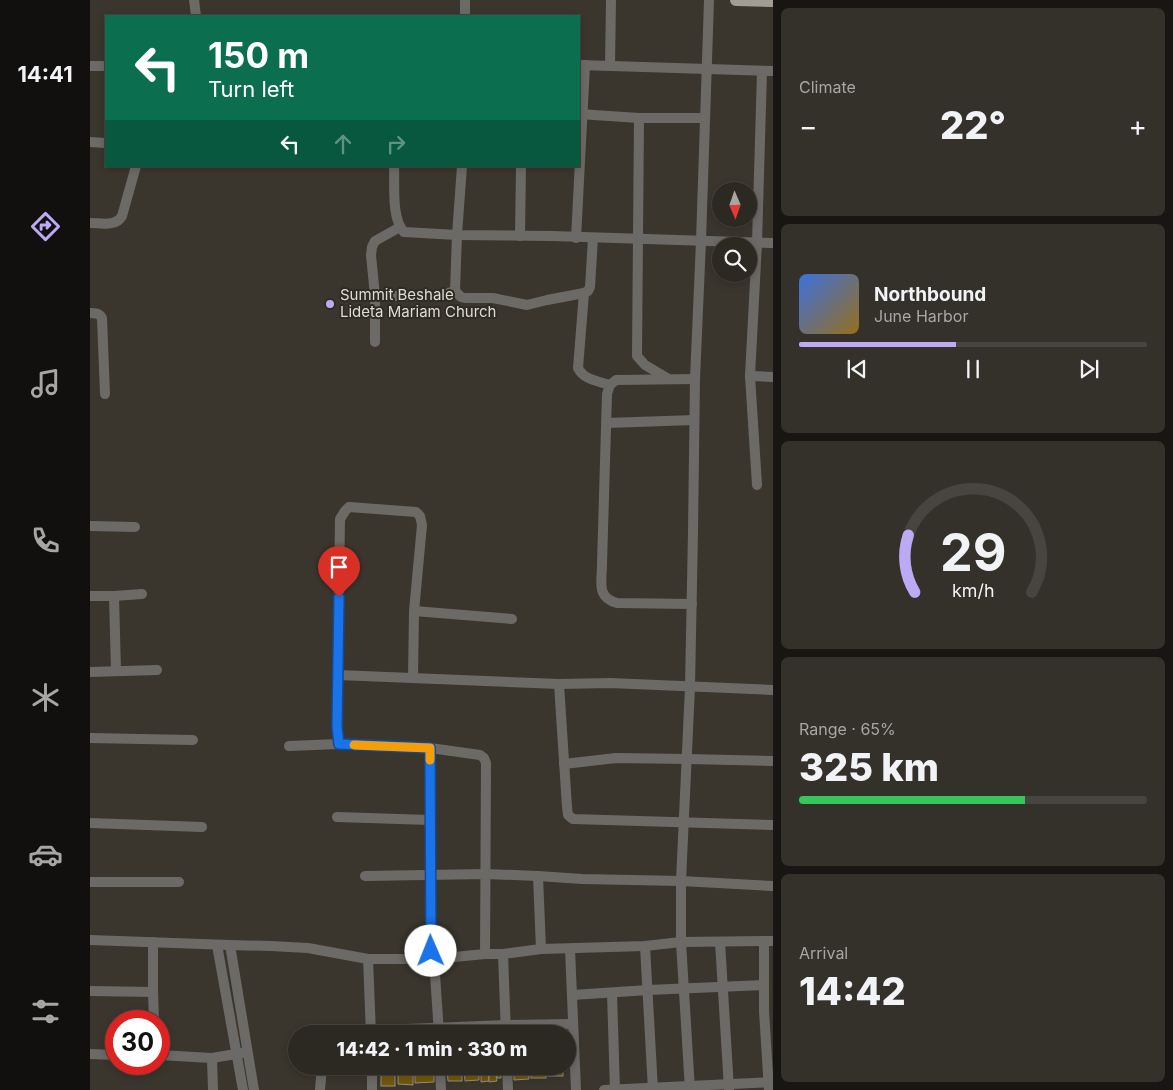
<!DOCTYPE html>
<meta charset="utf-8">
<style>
body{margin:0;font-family:Inter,sans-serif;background:#34302a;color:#f1f3f6;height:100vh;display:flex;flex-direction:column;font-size:19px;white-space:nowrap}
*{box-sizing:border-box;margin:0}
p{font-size:16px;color:#a6a6a5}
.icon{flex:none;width:28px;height:28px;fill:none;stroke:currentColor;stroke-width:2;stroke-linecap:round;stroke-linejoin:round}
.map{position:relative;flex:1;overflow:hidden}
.panel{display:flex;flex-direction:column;gap:8px;padding:8px;background:#181613;width:400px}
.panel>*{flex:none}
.banner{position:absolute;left:15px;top:15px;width:475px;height:152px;border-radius:0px;box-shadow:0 2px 8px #0003,0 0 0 1px #484440;background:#0b6e4f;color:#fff;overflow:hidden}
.needle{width:32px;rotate:178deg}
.buttons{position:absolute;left:622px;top:182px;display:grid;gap:10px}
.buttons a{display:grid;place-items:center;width:45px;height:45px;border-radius:50%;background:#2c2822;box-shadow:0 2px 8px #0003,0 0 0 1px #484440;font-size:25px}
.speed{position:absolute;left:15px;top:1010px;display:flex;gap:10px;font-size:25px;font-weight:700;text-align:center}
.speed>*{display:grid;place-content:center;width:65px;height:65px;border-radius:50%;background:#2c2822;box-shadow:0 2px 8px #0003,0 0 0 1px #484440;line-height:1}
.speed .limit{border:8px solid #d22;background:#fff;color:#111}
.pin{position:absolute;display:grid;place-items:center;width:42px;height:42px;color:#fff;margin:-51px -21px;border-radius:50% 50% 50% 0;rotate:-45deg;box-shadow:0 0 5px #0007}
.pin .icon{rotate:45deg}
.me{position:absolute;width:55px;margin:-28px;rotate:359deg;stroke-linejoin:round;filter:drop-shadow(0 0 4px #0008)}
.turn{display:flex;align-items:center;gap:18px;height:105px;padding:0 20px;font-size:22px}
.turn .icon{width:65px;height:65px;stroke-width:2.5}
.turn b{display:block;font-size:35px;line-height:42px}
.lanes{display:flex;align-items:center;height:48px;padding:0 20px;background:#0003;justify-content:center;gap:25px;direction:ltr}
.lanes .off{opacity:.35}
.big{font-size:38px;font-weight:800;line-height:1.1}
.panel .card{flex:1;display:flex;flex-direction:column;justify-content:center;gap:8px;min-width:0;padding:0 18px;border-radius:8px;background:#34302a}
.panel .dial{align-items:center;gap:0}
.dial svg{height:130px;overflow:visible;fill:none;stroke:#484440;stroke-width:7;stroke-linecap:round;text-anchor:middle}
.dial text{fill:#f1f3f6;stroke:none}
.song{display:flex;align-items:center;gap:15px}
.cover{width:60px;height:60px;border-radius:8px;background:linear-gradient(135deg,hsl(220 70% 55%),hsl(40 70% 35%))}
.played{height:5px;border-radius:2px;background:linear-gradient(90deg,#bcaaf5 45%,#484440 45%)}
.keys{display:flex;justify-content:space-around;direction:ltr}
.heat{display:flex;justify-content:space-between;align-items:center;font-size:28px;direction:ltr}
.charge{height:8px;border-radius:4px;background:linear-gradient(90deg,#34c759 65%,#484440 0)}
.trip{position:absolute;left:198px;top:1025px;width:288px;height:50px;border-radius:25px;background:#2c2822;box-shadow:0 2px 8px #0003,0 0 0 1px #484440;font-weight:800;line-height:50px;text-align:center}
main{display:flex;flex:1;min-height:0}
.menu{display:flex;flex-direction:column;width:90px;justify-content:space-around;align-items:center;background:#12100e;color:#a6a6a5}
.menu .icon{width:35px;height:35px}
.menu .selected{color:#bcaaf5}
.menu b{font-size:22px;color:#f1f3f6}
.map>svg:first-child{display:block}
.building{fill:#735608;stroke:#938f85}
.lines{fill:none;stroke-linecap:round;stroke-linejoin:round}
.minor{stroke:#6c6a66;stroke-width:10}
.major{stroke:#a19d95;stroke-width:12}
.route-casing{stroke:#114b97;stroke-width:12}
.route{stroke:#1a73e8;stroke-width:9}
.slow{stroke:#f59e0b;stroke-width:9}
.poi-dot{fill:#bcaaf5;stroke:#2f2c24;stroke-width:2}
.labels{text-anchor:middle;stroke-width:4;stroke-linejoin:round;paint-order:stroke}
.poi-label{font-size:15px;fill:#dedcd7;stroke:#2f2c24;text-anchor:start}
</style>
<main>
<nav class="menu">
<b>14:41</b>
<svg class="icon selected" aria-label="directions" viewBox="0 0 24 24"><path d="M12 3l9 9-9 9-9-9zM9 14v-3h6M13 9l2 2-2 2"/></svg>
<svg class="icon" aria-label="music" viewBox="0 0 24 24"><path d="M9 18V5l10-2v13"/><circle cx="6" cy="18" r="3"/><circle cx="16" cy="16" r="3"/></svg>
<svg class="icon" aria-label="phone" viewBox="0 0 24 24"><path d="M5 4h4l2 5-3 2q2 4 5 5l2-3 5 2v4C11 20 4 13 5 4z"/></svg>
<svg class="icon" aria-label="climate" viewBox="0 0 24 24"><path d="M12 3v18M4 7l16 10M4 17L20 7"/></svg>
<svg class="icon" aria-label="car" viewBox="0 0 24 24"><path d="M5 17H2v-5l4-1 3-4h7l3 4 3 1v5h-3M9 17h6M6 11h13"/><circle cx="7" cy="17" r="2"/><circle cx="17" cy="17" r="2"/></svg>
<svg class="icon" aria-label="filters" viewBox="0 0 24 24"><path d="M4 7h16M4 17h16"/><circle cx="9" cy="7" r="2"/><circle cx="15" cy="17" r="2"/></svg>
</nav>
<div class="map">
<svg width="683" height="1090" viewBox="0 0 683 1090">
<rect width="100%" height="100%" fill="#3a362e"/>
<g class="building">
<path d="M290 1066H304V1071H291Z"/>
<rect x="305" y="1066" width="17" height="4"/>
<path d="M324 1066H344V1069L324 1070Z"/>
<path d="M411 1066V1078H407V1074L399 1075V1069H407V1067Z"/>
<rect x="441" y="1066" width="15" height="12"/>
<rect x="458" y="1066" width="15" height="10"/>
<path d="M424 1067H439V1079L424 1080Z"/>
<path d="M389 1069V1080L375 1081 374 1070Z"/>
<path d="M391 1069H398L399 1081 391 1082Z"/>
<path d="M357 1070H372V1081H358Z"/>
<path d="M323 1072V1085L308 1084V1073Z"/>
<path d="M325 1072H344V1082L325 1083Z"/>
<rect x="291" y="1073" width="14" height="13"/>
<path d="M399 1075H406L407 1081 399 1082Z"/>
</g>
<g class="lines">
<g class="minor">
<path d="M104 0 106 16"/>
<path d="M375 16V0"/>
<path d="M489 65 683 71"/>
<path d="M0 66H16"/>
<path d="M520 66 521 0"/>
<path d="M489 114 549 118H615"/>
<path d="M549 118 547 356 555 365 577 378"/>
<path d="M0 142 16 143"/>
<path d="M304 166C305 185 301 218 314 232L367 235 462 236 683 243"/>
<path d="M372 166 367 235 365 291 371 297 375 298H403L437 305 457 300 494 293 498 291 500 287 503 238"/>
<path d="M0 223C11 223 26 227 32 216L46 166"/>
<path d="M430 236 431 166"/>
<path d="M486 238 495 65"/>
<path d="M494 293 488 368C494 380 508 381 520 385"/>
<path d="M285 296H348L365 291"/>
<path d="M0 313C5 313 9 313 12 318L15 394"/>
<path d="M285 342V296L281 255 282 247 285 241 310 227"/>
<path d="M660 376 683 377"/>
<path d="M517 423 604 420"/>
<path d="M667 485 660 376 667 243 672 71"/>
<path d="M0 526 45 527"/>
<path d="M0 596H24L52 594"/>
<path d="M24 596 26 671"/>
<path d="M602 604 527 603C506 597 512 582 512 564L517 394 520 385 526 380 605 379"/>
<path d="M324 611 422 619"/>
<path d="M0 672 67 670"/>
<path d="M248 675 469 684 520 683 683 690"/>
<path d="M323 677 324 611 332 525 330 516 326 512 259 507 255 511 250 519 247 727 249 744 340 748 390 755 394 758 396 763 395 954"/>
<path d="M469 684 477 807 478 815 483 819 683 825"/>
<path d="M0 738 103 740"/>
<path d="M199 746 249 744"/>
<path d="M340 748 341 951 344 959 349 1034"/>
<path d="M474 764 526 758 597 759 683 761"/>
<path d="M247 817 340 820"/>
<path d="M0 823 112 827"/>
<path d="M275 876 396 874 448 876 492 879 591 881 683 886"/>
<path d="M448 876 451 949"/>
<path d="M0 882H89"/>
<path d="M0 940 140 945 181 946 218 948 278 959"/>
<path d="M674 941V1011L679 1090"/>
<path d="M63 942V992L64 1021"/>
<path d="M630 942 639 1089"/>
<path d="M127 945 153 1090"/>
<path d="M140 945 164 1090"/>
<path d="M555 946 563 1090"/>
<path d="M480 949 486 1090"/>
<path d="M413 954 416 1034"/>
<path d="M0 991 63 992"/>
<path d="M522 993 525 1090"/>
<path d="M482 995 558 990 674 985"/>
<path d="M237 1034 241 1032 416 1025 483 1024"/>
<path d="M281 1034 278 959H344L395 954H413L451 949 555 946 591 942 683 941"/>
<path d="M0 1054 26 1055"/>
<path d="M69 1055 122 1058 152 1053"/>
<path d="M122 1058 123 1090"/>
<path d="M282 1066V1090"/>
<path d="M350 1066 351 1090"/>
<path d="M417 1066 418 1090"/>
<path d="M230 1090 232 1066"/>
<path d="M514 1090 683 1082"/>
<path d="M600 1090 591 942V881L600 687 603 531 605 379 611 241 619 0"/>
</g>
<path class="major" d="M646 0 683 1"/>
</g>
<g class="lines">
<defs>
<path id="route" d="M249 597 247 727 249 744 340 748 341 951"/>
</defs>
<use href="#route" class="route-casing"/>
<use href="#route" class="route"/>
<path class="slow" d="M264 745 340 748V760"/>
</g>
<circle class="poi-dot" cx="240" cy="304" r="5"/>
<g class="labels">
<g class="poi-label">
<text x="250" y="300">Summit Beshale<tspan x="250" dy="17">Lideta Mariam Church</tspan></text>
</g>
</g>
</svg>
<div class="buttons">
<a><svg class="needle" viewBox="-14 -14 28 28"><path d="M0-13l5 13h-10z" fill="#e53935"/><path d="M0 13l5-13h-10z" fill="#a6a6a5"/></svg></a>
<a><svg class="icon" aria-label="search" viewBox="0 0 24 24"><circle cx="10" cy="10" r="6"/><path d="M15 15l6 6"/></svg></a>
</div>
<div class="speed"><div class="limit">30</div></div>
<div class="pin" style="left:249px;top:597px;background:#d93025"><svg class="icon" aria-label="arrive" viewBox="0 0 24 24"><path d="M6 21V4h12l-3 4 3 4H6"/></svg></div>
<svg class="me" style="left:341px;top:951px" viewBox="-20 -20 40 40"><circle r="19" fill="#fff"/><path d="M0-13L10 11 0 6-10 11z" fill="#1a73e8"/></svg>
<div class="trip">14:42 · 1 min · 330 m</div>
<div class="banner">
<div class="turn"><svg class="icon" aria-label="left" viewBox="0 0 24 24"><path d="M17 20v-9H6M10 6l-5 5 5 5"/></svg><div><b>150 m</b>Turn left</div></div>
<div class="lanes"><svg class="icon" aria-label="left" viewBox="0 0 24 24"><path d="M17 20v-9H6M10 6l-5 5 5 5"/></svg><svg class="icon off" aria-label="ahead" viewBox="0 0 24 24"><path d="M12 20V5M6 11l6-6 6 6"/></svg><svg class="icon off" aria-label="right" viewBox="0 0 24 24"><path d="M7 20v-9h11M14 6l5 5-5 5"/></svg></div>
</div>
</div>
<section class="panel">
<div class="card"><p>Climate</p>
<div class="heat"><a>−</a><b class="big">22°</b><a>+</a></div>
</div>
<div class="card">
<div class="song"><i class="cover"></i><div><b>Northbound</b><p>June Harbor</p></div></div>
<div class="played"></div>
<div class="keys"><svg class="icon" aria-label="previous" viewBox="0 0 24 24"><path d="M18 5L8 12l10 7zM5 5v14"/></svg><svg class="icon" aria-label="pause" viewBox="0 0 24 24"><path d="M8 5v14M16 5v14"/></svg><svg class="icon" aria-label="next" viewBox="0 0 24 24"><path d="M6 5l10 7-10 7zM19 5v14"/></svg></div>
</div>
<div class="card dial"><svg viewBox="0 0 100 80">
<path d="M14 69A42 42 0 1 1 86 69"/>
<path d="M14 69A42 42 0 0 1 10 34" stroke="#bcaaf5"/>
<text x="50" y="56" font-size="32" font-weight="700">29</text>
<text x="50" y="72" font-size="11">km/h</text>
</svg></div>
<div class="card"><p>Range · 65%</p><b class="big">325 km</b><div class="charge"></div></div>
<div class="card"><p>Arrival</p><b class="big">14:42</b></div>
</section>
</main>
